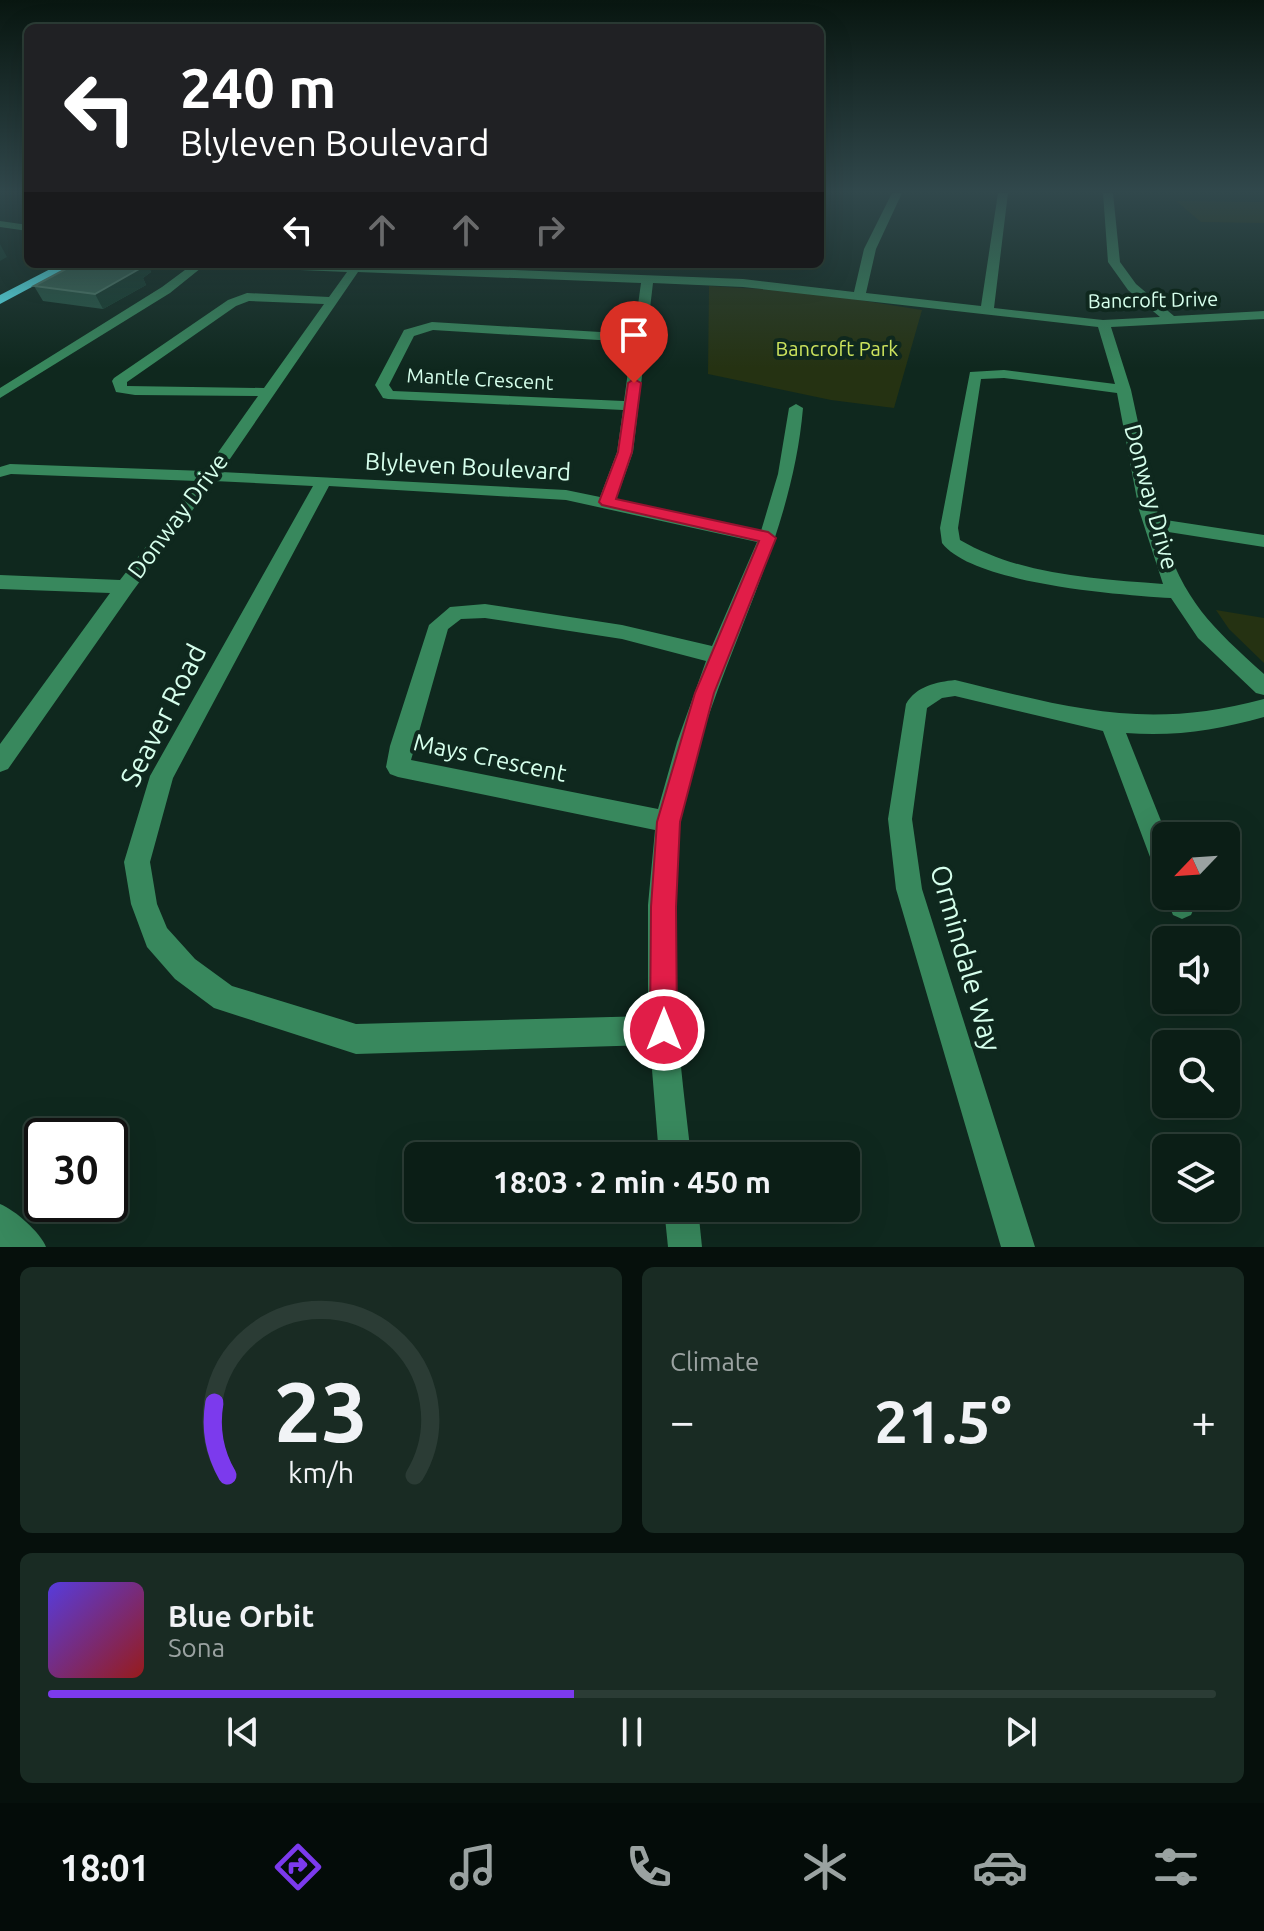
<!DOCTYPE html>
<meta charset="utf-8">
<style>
body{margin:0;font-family:Ubuntu,sans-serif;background:#192b23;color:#f1f3f6;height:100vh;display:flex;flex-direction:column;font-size:30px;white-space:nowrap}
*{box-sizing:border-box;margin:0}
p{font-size:26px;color:#9aa2a1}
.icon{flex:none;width:44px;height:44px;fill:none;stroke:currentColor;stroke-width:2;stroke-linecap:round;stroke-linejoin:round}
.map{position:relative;height:1247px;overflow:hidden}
.panel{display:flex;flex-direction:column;gap:20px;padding:20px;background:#06100c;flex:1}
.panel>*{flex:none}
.guide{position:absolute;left:24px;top:24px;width:800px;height:244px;border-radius:12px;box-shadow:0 8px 32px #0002,0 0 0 2px #2b3c35;background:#202124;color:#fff;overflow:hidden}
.needle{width:52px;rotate:245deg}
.buttons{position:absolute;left:1152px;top:822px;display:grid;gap:16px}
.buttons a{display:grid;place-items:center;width:88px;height:88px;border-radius:12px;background:#0b1e16;box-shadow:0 8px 32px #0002,0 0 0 2px #2b3c35;font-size:40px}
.speed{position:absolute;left:24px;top:1118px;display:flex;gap:16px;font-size:40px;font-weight:700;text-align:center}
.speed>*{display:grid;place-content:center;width:104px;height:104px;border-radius:50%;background:#0b1e16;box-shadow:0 8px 32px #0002,0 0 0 2px #2b3c35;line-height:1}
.speed .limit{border:4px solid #111;border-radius:12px;background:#fff;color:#111}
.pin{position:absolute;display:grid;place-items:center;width:68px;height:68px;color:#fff;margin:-82px -34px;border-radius:50% 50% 50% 0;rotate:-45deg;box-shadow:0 0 8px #0007}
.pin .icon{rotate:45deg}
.me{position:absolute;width:88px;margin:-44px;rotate:0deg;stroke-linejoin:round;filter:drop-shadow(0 0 6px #0008)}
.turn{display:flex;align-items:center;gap:28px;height:168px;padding:0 24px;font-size:36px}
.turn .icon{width:104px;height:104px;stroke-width:2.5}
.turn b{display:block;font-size:56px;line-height:68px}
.lanes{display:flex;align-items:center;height:76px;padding:0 24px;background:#0003;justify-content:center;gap:40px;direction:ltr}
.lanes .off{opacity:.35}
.big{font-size:60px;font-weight:600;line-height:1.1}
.panel .card{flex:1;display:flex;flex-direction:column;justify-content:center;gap:12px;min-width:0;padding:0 28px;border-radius:12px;background:#192b23}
.panel .dial{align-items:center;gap:0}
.dial svg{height:208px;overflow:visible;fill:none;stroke:#2b3c35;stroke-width:7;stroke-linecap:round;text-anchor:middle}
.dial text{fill:#f1f3f6;stroke:none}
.song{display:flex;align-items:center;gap:24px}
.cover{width:96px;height:96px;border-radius:12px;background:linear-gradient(135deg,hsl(250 70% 55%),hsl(0 70% 35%))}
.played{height:8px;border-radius:4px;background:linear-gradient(90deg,#7c3aed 45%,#2b3c35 45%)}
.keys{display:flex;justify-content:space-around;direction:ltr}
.heat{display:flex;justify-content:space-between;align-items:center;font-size:44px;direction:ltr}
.panel .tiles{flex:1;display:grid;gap:20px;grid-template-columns:1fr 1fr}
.card:last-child{grid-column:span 2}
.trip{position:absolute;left:404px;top:1142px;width:456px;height:80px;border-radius:12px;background:#0b1e16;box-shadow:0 8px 32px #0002,0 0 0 2px #2b3c35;font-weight:600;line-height:80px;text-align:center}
.dock{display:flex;height:128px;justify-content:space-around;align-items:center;background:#040c09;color:#9aa2a1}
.dock .icon{width:56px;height:56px}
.dock .active{color:#7c3aed}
.dock b{font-size:36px;color:#f1f3f6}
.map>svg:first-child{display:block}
.green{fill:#253212}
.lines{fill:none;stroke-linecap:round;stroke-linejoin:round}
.minor{fill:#38885d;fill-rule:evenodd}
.major{fill:#5df7ff;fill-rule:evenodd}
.wall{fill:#275645}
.shaded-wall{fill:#163c2e}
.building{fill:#3a6857;stroke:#52806e;stroke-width:2}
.route{fill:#e11d48;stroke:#92132f;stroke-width:2}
.labels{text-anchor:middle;stroke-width:8;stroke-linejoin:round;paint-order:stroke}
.far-street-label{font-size:20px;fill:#d6ffec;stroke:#0f281e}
.far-park-label{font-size:20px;fill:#cde45d;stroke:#0f281e}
.street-label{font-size:24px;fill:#d6ffec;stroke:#0f281e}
.near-street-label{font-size:28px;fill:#d6ffec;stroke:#0f281e}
</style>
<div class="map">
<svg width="1264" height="1247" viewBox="0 0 1264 1247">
<rect width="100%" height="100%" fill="#0f281e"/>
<g class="green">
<path d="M1176 201 1264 202V223L1201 222Z"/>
<path d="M709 286 808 292 922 310 894 408 831 400 708 374Z"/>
<path d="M1216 610 1264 618V663L1229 629Z"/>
</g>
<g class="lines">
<g class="minor">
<path d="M892 193H902L876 249 866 293 981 306 998 193H1008L994 308 1103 320 1160 317 1128 290 1108 262 1103 193H1113L1120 262 1136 284 1174 316 1264 311V319L1111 327 1131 390 1159 519 1264 535V547L1162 531C1183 601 1212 627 1264 674V695L1256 693 1198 638 1171 598C1120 595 973 584 942 543L940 528 970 372 1004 370 1115 384 1098 327 743 287 653 283 633 452 616 500 761 531 778 474 789 408 796 404 803 408C792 539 723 651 690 776 658 898 677 1033 691 1156H659L650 1045 356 1054 214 1008 175 979 147 947 131 904 124 862 150 776 313 486 214 481 132 592 8 769 0 772V744L110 593 0 589V575L120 580 197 481 11 474 0 477V467L10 464 205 471 258 396 135 395 116 392 112 381 114 378 228 300 247 293 329 297 347 272 229 267 223 264H364L743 279 854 292 864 249ZM358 272 641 283 634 334 432 322 404 330 375 385 383 398 388 399 623 410 617 452 600 497 566 490 221 472ZM249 301 324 304 264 388 127 386V382L236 306ZM433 330 632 342 624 401 393 391 389 385 414 336ZM1004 378 1117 393 1139 510 1163 584C1095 579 1020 575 960 540L958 528 981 379ZM329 486 566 500 757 542 712 646 622 625 485 604 450 607 429 625 390 746 386 767 390 774 398 777 655 830 648 905V1016L356 1024 232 986 195 959 167 928 157 904 150 862 173 778ZM485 618 622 639 706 661 677 742 658 809 411 760 448 629 461 619Z"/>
<path d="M0 221 28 225V231L0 227Z"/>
<path d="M193 264H206L170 293 0 398V388L162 287Z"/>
<path d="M955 680C1070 708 1146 731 1264 699V717C1218 730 1174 737 1126 733L1167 836 1166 877 1157 874 1153 865 1103 731 955 696 942 698 927 708 912 819 922 889 1035 1247H1001L896 889 888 819 906 704C916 686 937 682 955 680Z"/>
<path d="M1166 893V896H1191L1195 906 1191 915 1182 919 1173 915 1165 896Z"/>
<path d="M0 1204C15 1210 40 1232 46 1247H0Z"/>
<path d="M664 1208H698L702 1247H668Z"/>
</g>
<path class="major" d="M60 264H75L0 304V295Z"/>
</g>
<path class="wall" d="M75 264H147L151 272 143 278 146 285 103 309 43 301 34 286Z"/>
<g class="shaded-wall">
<path d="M0 244 7 257 0 261Z"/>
<path d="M133 264H147L151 272 143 278 146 285 103 309 95 294Z"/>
</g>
<path class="building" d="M75 264H133L128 267 139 269 95 294 34 286Z"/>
<linearGradient id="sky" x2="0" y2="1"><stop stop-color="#081610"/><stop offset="0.52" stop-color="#31484c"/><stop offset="1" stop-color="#31484c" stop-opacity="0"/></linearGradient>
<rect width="1264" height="368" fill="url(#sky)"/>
<path class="route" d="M634 379 641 383 632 452 616 499 768 532 776 538 714 693 680 822 676 907 677 1030 673 1039 664 1043 654 1039 650 1030 651 907 657 822 695 693 759 541 602 505 599 502 618 452 628 383Z"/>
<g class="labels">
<g class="far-street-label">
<text transform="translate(1153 300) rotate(-1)" y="7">Bancroft Drive</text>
<text transform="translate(480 379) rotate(3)" y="7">Mantle Crescent</text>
</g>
<g class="far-park-label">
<text x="837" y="356">Bancroft Park</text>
</g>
<g class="street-label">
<text transform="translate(468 467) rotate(3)" y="8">Blyleven Boulevard</text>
<text transform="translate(1151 497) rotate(75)" y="8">Donway Drive</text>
<text transform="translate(178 516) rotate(-53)" y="8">Donway Drive</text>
<text transform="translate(490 758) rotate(12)" y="8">Mays Crescent</text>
</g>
<g class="near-street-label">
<text transform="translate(163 715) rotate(-63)" y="10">Seaver Road</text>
<text transform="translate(966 958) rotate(74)" y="10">Ormindale Way</text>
</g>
</g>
</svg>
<div class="buttons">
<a><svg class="needle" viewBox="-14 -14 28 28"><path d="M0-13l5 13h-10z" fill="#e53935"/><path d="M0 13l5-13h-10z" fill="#9aa2a1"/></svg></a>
<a><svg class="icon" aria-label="sound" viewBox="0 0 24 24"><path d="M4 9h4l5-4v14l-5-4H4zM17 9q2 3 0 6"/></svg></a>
<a><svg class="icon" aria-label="search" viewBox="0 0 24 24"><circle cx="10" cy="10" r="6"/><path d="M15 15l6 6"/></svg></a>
<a><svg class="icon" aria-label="layers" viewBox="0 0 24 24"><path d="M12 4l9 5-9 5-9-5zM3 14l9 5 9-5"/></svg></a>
</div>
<div class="speed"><div class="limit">30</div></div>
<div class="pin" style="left:634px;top:383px;background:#d93025"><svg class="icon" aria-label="arrive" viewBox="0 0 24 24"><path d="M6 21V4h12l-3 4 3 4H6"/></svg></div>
<svg class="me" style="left:664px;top:1030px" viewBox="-20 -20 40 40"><circle r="17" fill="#e11d48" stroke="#fff" stroke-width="3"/><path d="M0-11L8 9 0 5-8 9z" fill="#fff"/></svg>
<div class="trip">18:03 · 2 min · 450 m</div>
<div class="guide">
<div class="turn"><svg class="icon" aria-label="left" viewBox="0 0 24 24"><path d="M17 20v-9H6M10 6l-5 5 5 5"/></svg><div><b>240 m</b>Blyleven Boulevard</div></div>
<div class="lanes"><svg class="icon" aria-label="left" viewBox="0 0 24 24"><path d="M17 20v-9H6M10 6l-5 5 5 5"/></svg><svg class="icon off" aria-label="ahead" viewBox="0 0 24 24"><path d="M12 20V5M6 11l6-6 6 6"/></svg><svg class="icon off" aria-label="ahead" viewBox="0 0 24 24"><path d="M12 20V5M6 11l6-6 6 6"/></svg><svg class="icon off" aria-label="right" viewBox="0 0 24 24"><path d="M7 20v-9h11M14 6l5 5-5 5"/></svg></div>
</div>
</div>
<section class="panel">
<div class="tiles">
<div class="card dial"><svg viewBox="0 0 100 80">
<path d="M14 69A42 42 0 1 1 86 69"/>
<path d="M14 69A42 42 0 0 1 9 41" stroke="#7c3aed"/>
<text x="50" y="56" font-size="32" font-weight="700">23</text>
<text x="50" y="72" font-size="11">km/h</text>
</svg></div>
<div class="card"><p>Climate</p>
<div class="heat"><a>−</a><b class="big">21.5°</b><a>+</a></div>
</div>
<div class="card">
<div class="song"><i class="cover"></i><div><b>Blue Orbit</b><p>Sona</p></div></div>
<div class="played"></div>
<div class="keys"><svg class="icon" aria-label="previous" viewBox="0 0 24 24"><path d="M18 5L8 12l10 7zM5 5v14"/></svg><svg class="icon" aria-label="pause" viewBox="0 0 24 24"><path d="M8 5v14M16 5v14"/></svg><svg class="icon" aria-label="next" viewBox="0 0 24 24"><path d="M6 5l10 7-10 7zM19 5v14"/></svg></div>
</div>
</div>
</section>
<nav class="dock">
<b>18:01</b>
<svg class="icon active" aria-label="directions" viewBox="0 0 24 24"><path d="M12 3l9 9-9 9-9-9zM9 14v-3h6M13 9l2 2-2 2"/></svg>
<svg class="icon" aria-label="music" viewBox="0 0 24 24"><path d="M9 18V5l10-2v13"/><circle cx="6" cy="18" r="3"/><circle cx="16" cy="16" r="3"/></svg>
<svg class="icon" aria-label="phone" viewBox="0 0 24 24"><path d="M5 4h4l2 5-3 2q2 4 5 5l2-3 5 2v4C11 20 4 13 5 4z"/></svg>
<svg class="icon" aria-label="climate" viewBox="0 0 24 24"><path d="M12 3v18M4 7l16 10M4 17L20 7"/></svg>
<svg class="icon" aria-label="car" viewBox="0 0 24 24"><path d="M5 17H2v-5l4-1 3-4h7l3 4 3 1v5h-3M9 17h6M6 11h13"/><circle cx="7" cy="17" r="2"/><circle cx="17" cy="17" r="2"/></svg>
<svg class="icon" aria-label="filters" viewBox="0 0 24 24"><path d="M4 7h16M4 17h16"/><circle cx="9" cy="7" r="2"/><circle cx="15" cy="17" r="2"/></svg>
</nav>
